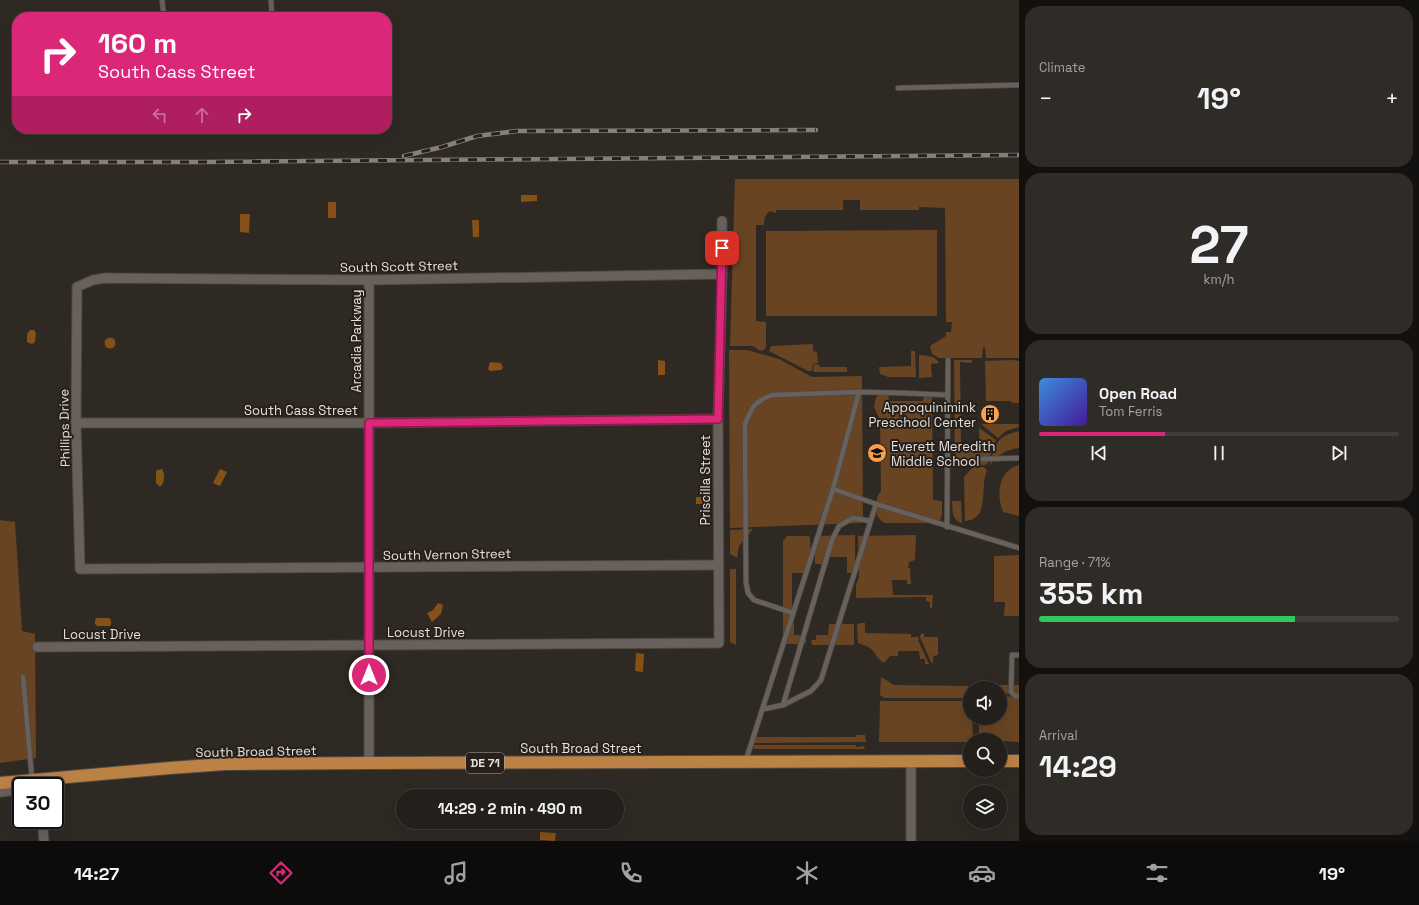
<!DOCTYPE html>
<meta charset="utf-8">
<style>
body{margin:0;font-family:"Space Grotesk",sans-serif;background:#2f2c28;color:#f1f3f6;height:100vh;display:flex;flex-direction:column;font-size:15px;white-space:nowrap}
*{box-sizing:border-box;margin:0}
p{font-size:13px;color:#a3a2a3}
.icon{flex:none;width:22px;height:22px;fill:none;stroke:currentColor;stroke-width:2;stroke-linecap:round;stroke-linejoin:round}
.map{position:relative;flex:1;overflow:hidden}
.drawer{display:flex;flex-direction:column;gap:6px;padding:6px;background:#13110f;width:400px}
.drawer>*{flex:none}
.top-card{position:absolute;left:12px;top:12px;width:380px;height:122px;border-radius:16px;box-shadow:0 4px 16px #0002,0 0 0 1px #403d3a;background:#db2777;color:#fff;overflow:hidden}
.buttons{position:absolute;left:963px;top:681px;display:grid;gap:8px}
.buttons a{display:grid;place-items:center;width:44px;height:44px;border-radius:50%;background:#231f1b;box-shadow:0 4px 16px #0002,0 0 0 1px #403d3a;font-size:20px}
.speed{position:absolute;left:12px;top:777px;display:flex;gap:8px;font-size:20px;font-weight:700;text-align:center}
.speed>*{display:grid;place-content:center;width:52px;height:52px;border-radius:50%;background:#231f1b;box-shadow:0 4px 16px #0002,0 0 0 1px #403d3a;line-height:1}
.speed .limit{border:2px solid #111;border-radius:6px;background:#fff;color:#111}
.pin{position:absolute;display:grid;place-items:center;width:34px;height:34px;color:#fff;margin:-17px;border-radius:8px;box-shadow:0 2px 6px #0006}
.me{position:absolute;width:44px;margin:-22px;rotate:0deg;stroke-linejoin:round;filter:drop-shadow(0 0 3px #0008)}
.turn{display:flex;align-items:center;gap:14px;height:84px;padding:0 20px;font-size:18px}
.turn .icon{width:52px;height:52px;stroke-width:2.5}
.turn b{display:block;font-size:28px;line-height:34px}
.lanes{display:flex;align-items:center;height:38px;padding:0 20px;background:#0003;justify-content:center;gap:20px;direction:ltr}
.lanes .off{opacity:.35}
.big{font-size:30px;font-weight:700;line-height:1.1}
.drawer .card{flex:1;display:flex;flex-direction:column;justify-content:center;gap:6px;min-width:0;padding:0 14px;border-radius:16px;background:#2f2c28}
.drawer .dial{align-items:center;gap:0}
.dial b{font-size:52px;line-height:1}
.song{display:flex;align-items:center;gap:12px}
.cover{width:48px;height:48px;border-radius:6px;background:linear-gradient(135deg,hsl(210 70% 55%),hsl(260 70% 35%))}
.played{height:4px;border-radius:2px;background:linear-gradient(90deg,#db2777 35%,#403d3a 35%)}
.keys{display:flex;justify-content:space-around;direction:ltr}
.heat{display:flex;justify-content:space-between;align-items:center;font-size:22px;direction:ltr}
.charge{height:6px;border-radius:3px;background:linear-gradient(90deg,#34c759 71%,#403d3a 0)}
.trip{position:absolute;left:396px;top:789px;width:228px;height:40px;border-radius:20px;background:#231f1b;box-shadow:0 4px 16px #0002,0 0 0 1px #403d3a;font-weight:700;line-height:40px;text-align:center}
.tabs{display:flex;height:64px;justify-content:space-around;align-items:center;background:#0e0c0b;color:#a3a2a3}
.tabs .icon{width:28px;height:28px}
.tabs .active{color:#db2777}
.tabs b{font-size:18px;color:#f1f3f6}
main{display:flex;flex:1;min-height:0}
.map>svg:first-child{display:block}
.green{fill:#684423}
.water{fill:#865019}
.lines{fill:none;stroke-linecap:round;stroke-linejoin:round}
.lane-casing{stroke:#4d4843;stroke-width:6}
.street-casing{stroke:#4d4843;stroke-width:11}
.primary-casing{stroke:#4d4843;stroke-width:14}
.lane{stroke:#68615b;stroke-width:4.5}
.street{stroke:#68615b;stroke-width:9}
.primary{stroke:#bc8145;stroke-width:12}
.rail-casing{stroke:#86807c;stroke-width:4.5}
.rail{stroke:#261f1a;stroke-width:3;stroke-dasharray:9;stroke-linecap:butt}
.route-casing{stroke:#8e194d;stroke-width:10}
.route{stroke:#db2777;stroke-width:7}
.labels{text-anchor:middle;stroke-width:4;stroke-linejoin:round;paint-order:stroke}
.shield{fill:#261f1a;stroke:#aca6a2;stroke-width:1}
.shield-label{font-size:12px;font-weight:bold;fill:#e5e0dd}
.street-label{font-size:13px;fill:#e5e0dd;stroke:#261f1a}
.poi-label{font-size:13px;fill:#e5e0dd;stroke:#261f1a;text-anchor:end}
</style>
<main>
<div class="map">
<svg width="1019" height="841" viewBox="0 0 1019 841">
<rect width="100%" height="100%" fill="#2f2924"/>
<g class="green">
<path d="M735 179H1019V358H986L985 347H983L982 358H939L932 354 930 346 946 336V332H951L952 322H946L945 208 919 207V210H860V200H843V210H776V213L770 211C765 215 764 218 764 225H756V321L766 322V347L764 350 760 351 753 346H730Z"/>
<path d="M937 230V316H766V231Z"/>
<path d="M813 344V351L817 352 818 363 813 364 812 371H808L769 351 771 346Z"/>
<path d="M729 350H747L779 359 812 377 862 376 863 519 860 523 730 528Z"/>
<path d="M911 351H915L916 377H888L880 374 879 367 911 366Z"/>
<path d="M919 355C927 356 935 355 939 363L931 364 932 377 919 378Z"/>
<path d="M954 360H972V363L960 362 961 449H980L979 428 996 440 987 464 985 465 955 464Z"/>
<path d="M1012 360 1019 361V403H1012L1011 401H986L985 361Z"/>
<path d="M814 364 819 365 820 367H847V372H814L813 371Z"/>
<path d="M879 393H888L889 401H923L924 393 932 396 933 500 942 501V515L939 523H885C876 519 874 509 877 499 877 496 880 493 881 490L880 420 874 407 875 400Z"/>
<path d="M981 424H1019V427L1006 431 998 438Z"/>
<path d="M1019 431V448C1007 449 996 456 990 465V463C997 442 996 437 1019 431Z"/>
<path d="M1019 465V516L1003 512C996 494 998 471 1019 465Z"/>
<path d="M973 467H984L987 471C979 487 991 519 965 521L964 477Z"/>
<path d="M952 501H961L962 523C951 520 953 511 952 501Z"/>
<path d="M0 520 15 522 22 631 35 634 36 758 0 763Z"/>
<path d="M753 529 739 546 737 558 730 554V530Z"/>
<path d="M855 535V573H847V557H829L828 566 821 567V564H815V536Z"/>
<path d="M916 535 915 560 909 562 908 568H910L911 584H907V580H892L893 595H933L932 608 930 609V602L926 601V597L856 598V585L859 577 858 536Z"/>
<path d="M787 536H809L810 538 811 564H806L805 573H792V621L794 622V635H806V643L804 644H786L783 642V541Z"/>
<path d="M1019 555V616H1004L1005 602H994V556Z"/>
<path d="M730 569H736V645L730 642Z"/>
<path d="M860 623H865V633L911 634V637H918L919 640H918L929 664H925V659H920L919 651H898V656H890L884 663C876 658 877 654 870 648 866 645 862 645 858 643L857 624H859Z"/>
<path d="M829 624H854V645H812L811 640H816V635H828Z"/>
<path d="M924 633V637H938V655L933 656V663L931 662 920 637 921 634Z"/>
<path d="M881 677 894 685 968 686V698H885L880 695Z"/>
<path d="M983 685H1019V693L1000 694V688H983Z"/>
<path d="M1000 696 1019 697V742L983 740 979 738V718H1000Z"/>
<path d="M880 701H967V704L970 705V718H972L973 738 970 739 969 742H879Z"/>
<path d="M856 735H865L866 742 751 743 754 737H856Z"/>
<path d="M751 745H856V747L865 746 864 749H755Z"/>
</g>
<g class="water">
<path d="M521 195H537V201L521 202Z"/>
<rect x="328" y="202" width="8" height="16"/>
<path d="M240 214H250L249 233 240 232Z"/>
<path d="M472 220H479V237H473Z"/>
<path d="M30 330H34L36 333 35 342 32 344 27 342V334Z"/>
<circle cx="110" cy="343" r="5.5"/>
<path d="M658 360 665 361V375H658Z"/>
<path d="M490 362 501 363 503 368 501 370 490 371 488 369Z"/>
<path d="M162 469C165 473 165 482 161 486H159L156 483V472L157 470Z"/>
<path d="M220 469 227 472 220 486 213 483Z"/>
<rect x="696" y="497" width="14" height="7"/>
<path d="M438 603 443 605 441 614 432 622 427 613 433 610Z"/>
<path d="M97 618H109L111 620V624L110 626H97L95 624V620Z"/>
<path d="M636 653 644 654 643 672 635 671Z"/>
<path d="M540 832 556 833 555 841 540 840Z"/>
</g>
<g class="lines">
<defs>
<g id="lane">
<path d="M162 0 164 17"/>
<path d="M271 0 272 17"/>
<path d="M898 88 1019 85"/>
<path d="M948 460 1019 458"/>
<path d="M833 489 859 392 902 393 948 395"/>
<path d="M947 527 948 360"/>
<path d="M793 613 754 600 748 593 746 582 745 424C752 407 754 402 772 395L859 392"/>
<path d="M1019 655H1012L1011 692 1015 696H1019"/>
<path d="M23 677 32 779"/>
<path d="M783 705 832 540 839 526 853 518 870 521"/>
<path d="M764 709 783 705 811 691 821 680 876 504"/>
<path d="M746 760 833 489 876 504 1019 548"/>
</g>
<g id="street">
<path d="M369 280V763"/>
<path d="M76 423H369L718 419"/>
<path d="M719 565 80 569 76 423 77 287 93 280 106 278 369 280 722 274"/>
<path d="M37 647 719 643 718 419 722 274V221"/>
<path d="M911 762V841"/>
<path d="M0 792 21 790"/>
<path d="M42 820 44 841"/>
</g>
<g id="primary">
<path d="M1000 761H1019"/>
<path d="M0 783 170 768 225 764 369 763 970 761"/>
</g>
</defs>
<use href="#lane" class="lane-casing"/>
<use href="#street" class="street-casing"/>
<use href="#primary" class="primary-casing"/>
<use href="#lane" class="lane"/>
<use href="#street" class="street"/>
<use href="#primary" class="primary"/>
<defs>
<g id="rail">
<path d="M404 156 442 147 477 136 517 131 816 130"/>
<path d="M0 162H202L1019 155"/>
</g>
</defs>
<use href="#rail" class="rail-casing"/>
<use href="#rail" class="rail"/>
</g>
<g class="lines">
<defs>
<path id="route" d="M369 675V423L718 419 722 248"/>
</defs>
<use href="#route" class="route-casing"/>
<use href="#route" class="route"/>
</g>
<defs>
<symbol id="building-disc" viewBox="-11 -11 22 22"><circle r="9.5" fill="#f8a04b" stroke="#261f1a"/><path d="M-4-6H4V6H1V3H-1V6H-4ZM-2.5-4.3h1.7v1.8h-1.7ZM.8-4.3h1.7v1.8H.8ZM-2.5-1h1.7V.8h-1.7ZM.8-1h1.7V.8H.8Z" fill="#111"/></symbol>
<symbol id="school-disc" viewBox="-11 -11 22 22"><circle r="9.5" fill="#f8a04b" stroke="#261f1a"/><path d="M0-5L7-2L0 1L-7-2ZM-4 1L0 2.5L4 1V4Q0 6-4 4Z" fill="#111"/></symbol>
</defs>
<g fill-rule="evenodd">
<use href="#building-disc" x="979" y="403" width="22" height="22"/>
<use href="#school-disc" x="866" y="442" width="22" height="22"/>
</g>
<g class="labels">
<rect class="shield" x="466" y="753" width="38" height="20" rx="3"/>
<g class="shield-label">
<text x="485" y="767">DE 71</text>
</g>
<g class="street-label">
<text transform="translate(399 266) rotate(-1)" y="5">South Scott Street</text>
<text transform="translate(356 341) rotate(-90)" y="5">Arcadia Parkway</text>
<text x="301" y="415">South Cass Street</text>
<text transform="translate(64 428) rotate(-91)" y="5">Phillips Drive</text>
<text transform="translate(705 480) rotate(-90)" y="5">Priscilla Street</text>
<text transform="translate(447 554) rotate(-1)" y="5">South Vernon Street</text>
<text x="426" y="637">Locust Drive</text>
<text x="102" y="639">Locust Drive</text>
<text x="581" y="753">South Broad Street</text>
<text transform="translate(256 751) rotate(-1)" y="5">South Broad Street</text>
</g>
<g class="poi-label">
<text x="976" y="412">Appoquinimink<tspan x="976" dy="15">Preschool Center</tspan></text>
<text x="891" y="451" text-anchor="start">Everett Meredith<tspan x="891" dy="15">Middle School</tspan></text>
</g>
</g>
</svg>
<div class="buttons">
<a><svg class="icon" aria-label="sound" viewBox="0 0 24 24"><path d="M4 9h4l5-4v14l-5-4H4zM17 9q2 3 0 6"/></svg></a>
<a><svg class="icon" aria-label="search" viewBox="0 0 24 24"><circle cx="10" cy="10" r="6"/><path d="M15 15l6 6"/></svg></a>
<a><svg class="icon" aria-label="layers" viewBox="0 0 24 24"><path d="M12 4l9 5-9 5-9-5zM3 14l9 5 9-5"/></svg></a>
</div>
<div class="speed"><div class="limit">30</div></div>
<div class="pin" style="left:722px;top:248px;background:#d93025"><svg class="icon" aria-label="arrive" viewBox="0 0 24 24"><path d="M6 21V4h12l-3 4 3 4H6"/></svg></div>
<svg class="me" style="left:369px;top:675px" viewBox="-20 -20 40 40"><circle r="17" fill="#db2777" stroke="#fff" stroke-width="3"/><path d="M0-11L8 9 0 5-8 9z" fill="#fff"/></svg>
<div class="trip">14:29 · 2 min · 490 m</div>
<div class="top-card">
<div class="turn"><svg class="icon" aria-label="right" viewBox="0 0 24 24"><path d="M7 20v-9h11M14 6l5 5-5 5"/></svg><div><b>160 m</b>South Cass Street</div></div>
<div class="lanes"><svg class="icon off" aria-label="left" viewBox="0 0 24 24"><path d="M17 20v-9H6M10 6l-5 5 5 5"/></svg><svg class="icon off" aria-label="ahead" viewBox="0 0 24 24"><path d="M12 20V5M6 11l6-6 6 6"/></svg><svg class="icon" aria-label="right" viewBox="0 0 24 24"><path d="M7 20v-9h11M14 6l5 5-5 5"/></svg></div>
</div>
</div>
<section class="drawer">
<div class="card"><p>Climate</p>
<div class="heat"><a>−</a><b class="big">19°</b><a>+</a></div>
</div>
<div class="card dial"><b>27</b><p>km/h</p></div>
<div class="card">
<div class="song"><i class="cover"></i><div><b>Open Road</b><p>Tom Ferris</p></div></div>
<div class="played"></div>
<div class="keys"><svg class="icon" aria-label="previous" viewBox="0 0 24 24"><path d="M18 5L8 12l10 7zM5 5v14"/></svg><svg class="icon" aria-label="pause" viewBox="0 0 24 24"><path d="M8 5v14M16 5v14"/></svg><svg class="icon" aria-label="next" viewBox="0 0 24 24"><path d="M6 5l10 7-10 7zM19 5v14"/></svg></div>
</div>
<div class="card"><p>Range · 71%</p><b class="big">355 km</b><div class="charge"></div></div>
<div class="card"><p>Arrival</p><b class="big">14:29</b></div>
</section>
</main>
<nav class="tabs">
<b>14:27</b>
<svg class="icon active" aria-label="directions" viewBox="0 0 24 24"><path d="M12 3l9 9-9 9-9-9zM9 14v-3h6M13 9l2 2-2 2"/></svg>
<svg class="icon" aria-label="music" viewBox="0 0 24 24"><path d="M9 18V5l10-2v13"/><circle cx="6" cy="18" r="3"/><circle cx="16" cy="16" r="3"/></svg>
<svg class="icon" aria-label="phone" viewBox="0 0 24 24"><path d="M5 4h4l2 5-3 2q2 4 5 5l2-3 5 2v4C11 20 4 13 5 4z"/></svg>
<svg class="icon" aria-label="climate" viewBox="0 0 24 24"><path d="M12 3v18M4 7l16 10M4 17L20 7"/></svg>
<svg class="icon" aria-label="car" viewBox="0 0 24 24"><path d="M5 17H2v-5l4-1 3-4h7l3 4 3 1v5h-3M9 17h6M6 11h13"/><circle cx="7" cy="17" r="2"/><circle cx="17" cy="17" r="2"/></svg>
<svg class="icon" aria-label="filters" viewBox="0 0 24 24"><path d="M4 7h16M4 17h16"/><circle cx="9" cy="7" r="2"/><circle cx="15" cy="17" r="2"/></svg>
<b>19°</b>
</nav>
